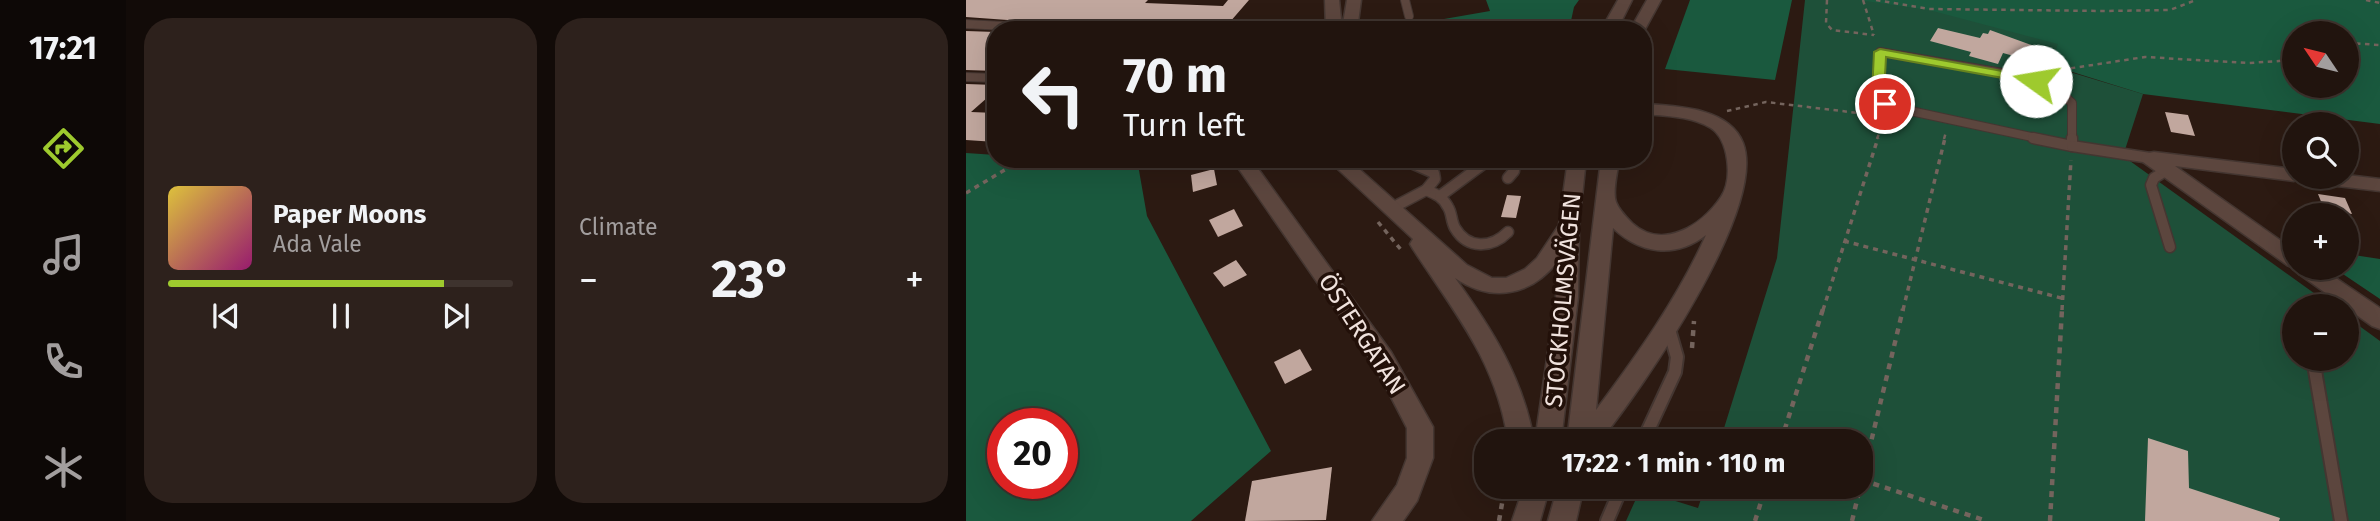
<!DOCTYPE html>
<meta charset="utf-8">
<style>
body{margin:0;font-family:"Fira Sans",sans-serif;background:#2d211c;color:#f1f3f6;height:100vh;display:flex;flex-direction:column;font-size:26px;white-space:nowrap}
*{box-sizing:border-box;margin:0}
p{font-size:23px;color:#a29e9e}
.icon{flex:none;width:38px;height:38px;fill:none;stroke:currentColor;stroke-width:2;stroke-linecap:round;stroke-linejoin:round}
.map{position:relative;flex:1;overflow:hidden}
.drawer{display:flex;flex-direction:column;gap:18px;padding:18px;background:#120b08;width:840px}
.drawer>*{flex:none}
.banner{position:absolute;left:21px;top:21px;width:665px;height:147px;border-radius:28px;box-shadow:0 7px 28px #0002,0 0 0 2px #3e332e;background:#21140e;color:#f1f3f6;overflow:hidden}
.needle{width:46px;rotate:305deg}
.controls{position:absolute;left:1316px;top:21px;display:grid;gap:14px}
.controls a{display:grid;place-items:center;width:77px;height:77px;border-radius:50%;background:#21140e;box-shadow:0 7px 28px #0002,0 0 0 2px #3e332e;font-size:35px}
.speed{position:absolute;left:21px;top:408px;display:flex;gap:14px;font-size:35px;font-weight:700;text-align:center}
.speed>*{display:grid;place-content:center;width:91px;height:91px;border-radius:50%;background:#21140e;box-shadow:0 7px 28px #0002,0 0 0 2px #3e332e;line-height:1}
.speed .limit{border:10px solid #d22;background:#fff;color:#111}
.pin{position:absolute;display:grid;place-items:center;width:60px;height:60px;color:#fff;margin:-30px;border:4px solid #fff;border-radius:50%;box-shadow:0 2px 7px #0007}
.me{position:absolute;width:77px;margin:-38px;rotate:283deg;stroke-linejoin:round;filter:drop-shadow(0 0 5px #0008)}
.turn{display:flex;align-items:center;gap:24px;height:147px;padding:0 21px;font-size:32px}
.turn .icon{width:91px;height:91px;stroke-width:2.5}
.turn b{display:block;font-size:49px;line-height:60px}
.big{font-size:52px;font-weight:700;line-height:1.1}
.drawer .tile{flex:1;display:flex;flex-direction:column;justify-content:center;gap:10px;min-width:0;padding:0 24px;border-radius:28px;background:#2d211c}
.song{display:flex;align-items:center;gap:21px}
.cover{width:84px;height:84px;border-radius:10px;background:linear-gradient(135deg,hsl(50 70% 55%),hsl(320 70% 35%))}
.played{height:7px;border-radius:4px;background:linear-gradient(90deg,#9eca2e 80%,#3e332e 80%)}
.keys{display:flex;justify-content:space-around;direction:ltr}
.heat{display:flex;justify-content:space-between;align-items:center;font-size:38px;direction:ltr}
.drawer .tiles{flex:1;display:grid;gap:18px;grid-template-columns:repeat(2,1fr)}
.trip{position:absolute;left:508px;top:429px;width:399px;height:70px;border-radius:28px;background:#21140e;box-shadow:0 7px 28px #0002,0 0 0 2px #3e332e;font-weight:700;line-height:70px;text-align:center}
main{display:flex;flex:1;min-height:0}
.menu{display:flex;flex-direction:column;width:126px;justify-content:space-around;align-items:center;background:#0d0806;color:#a29e9e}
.menu .icon{width:49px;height:49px}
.menu .selected{color:#9eca2e}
.menu b{font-size:32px;color:#f1f3f6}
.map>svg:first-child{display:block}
.green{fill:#1e5039}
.forest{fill:#1a593e;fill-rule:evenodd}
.building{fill:#c1a79e}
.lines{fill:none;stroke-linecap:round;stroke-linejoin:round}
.service-far2-casing{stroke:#443631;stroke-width:10}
.service-far1-casing{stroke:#443631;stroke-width:13}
.service-casing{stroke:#443631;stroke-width:16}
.minor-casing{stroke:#443631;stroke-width:3}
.secondary-casing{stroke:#443631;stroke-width:3}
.path-far2{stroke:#74645d;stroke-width:2.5;stroke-dasharray:4.5 4.5;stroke-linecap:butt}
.path-far1{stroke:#74645d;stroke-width:3.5;stroke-dasharray:5 5;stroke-linecap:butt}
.path{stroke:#74645d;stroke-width:4.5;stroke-dasharray:6 6;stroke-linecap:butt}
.service-far2{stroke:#5c463e;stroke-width:8}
.service-far1{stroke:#5c463e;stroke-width:10}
.service{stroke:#5c463e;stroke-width:12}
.minor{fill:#5c463e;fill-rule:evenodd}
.secondary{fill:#5c463e;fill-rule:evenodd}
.route{fill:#9eca2e;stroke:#67831e;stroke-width:2}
.labels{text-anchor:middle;stroke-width:7;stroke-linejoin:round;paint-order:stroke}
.street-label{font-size:24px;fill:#f0e2dd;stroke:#221009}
</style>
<main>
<nav class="menu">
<b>17:21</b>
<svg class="icon selected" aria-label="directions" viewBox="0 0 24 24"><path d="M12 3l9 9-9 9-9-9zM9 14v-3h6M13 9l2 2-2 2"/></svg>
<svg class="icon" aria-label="music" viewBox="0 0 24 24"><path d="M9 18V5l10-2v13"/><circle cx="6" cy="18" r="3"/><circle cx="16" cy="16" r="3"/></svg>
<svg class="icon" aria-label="phone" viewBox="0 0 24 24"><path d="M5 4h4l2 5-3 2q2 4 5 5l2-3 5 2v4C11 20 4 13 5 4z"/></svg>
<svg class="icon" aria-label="climate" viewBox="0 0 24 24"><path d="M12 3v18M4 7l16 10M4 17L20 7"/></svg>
</nav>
<section class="drawer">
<div class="tiles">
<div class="tile">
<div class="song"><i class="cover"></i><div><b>Paper Moons</b><p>Ada Vale</p></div></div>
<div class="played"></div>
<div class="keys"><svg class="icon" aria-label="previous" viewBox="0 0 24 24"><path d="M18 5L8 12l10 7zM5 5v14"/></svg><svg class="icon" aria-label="pause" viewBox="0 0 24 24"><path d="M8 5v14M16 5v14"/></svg><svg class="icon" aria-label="next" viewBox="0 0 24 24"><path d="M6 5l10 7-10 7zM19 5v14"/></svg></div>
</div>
<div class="tile"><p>Climate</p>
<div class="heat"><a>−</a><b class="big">23°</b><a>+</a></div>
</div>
</div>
</section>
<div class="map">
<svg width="1414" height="521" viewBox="0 0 1414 521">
<rect width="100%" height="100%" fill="#2c1a12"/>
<path class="green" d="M839 0H1414L1381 33H1328L1084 66 1177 94 1157 156 1366 306H1328V359H1381V317L1414 341V521H660L674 490 732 508 739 487 894 486V441H754L811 258Z"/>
<g class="forest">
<path d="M520 0H613L608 7 603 30H457L455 23 524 11Z"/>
<path d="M724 0H826L809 80 699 69Z"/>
<path d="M892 0H1414V124L1177 94 1084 65 1092 44 963 10ZM1328 33H1381V86H1328Z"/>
<path d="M0 153 30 155V159H171L181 216 305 451 225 521H0ZM37 424H96V483H37Z"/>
<path d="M1381 254 1414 259V299L1368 268H1381Z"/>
</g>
<g class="building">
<path d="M0 0H182L179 3 257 6 262 0H283L257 30H78L86 23 0 17Z"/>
<path d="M972 28 1014 38 1017 33 1022 34 1024 30 1068 46 1062 60 1037 53 1032 64 1003 56 1005 52 964 41Z"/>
<path d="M0 31 30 32V71L0 70Z"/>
<path d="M0 84 30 85V90L5 112 30 113V142L0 140Z"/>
<path d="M1199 112 1222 115 1229 136 1205 132Z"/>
<path d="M248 169 251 185 227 192 225 175Z"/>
<path d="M1352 194 1379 198 1386 214 1358 209Z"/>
<path d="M541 195 555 196 550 218 535 217Z"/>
<path d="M268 209 277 226 252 237 243 220Z"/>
<path d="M270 260 281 275 258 287 247 273Z"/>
<path d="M334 349 346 370 319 384 308 362Z"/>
<path d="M1182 438 1222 451 1223 488 1314 518 1313 521H1179Z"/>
<path d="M366 467 360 520 279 521 286 481Z"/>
</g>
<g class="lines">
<defs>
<g id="service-far2">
<path d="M439 0 443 16"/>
<path d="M0 24 57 27"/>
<path d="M0 77 30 78"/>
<path d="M1075 139 926 107 913 100 914 52 1054 76 1087 86 1106 103V139"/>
</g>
<g id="service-far1">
<path d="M1067 138 1106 146"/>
<path d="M1106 138V146"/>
<path d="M1106 146 1184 158"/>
<path d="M463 170 473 159"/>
<path d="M1201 170 1188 178 1185 185 1204 247"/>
<path d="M542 178 548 171V159"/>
<path d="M460 190C470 194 477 197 482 207 486 213 485 221 489 228 502 250 526 248 542 232"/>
<path d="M474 196 524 159"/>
<path d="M426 208 460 190 469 179 468 173 436 159"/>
</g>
<g id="service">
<path d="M1347 359 1375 521"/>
<path d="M677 441 709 372 711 357 702 326"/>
<path d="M641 521 656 486"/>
</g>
<g id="minor">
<path d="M1188 152 1328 169V177H1336L1328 181 1209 166 1328 250V268L1321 265 1177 162 1175 158 1177 154Z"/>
<path d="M266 159H285L425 352 467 427V458L451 501 437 521H406L431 485 441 458V428L409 366Z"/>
<path d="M1381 175 1414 179V191L1346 183 1339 181 1337 177Z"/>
<path d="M1329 268H1355L1414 308V329L1406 326 1333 274Z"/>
</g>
<g id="secondary">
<path d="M359 0H373L376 29 381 0H395L391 30H360Z"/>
<path d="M652 0H666L651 30H635Z"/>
<path d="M681 0H695L677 33V30H664Z"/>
<path d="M677 104C709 106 763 107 777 143 802 208 676 389 634 441H601L635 159H653C652 171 646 191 650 202 653 210 661 218 666 223 697 251 736 225 755 197 767 179 763 140 745 128 725 116 700 116 677 114ZM647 228C674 254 709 259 740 235 712 298 671 355 630 410Z"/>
<path d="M361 159H382L501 265 526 278H540L559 269 571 258 593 225 602 159H620L613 225 612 297 595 441H569L590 297 591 262C565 296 525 303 489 278 526 329 557 378 568 441H542C531 363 489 313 447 249L444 244 447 239Z"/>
<path d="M558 486H584L574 521H546Z"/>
<path d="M592 486H618L610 521H582Z"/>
</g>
</defs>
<use href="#service-far2" class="service-far2-casing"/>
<use href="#service-far1" class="service-far1-casing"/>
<use href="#service" class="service-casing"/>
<use href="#minor" class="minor-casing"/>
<use href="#secondary" class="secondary-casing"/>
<g class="path-far2">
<path d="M861 0 860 23 866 30 908 35"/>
<path d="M897 0 908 35"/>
<path d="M910 0 963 9 1139 11 1204 10 1230 0"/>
<path d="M1400 0 1414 3"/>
<path d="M1381 43 1414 45"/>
<path d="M1087 71 1179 57 1283 63 1328 60"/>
<path d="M761 111 800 102 909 115"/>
<path d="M911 139 917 122 915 117"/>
<path d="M978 139 980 132"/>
</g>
<g class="path-far1">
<path d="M0 193 57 159"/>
<path d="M412 222 436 251"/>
<path d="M878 241 1099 299"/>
<path d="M857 310 912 138"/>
<path d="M937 310 979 138"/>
<path d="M1096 310 1105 160"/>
</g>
<g class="path">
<path d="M726 348 728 321"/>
<path d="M815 441 857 309"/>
<path d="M896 480 1021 521"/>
<path d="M533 521 539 486"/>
<path d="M789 521 800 486"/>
<path d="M886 521 937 309"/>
<path d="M1084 521 1096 309"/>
</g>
<use href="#service-far2" class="service-far2"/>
<use href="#service-far1" class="service-far1"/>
<use href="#service" class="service"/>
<use href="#minor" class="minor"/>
<use href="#secondary" class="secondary"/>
</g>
<path class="route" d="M914 49 1070 77 1077 81 1070 84 920 57 918 94 926 104 919 108 909 102 906 94 908 52Z"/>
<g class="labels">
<g class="street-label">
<text transform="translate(597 300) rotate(-85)" y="8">STOCKHOLMSVÄGEN</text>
<text transform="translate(396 334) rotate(57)" y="8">ÖSTERGATAN</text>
</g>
</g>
</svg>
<div class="controls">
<a><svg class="needle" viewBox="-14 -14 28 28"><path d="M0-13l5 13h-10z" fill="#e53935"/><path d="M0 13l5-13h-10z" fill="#a29e9e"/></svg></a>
<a><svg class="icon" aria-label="search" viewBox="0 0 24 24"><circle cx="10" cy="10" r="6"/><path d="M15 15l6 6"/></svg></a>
<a>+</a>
<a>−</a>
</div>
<div class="speed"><div class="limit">20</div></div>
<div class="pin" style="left:919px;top:104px;background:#d93025"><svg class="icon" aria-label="arrive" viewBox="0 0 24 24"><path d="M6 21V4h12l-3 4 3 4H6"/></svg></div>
<svg class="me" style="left:1070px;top:81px" viewBox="-20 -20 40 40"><circle r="19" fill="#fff"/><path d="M0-13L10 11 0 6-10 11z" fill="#9eca2e"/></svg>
<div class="trip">17:22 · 1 min · 110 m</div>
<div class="banner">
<div class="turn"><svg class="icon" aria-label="left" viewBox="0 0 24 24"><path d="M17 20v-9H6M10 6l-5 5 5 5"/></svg><div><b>70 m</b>Turn left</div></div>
</div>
</div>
</main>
